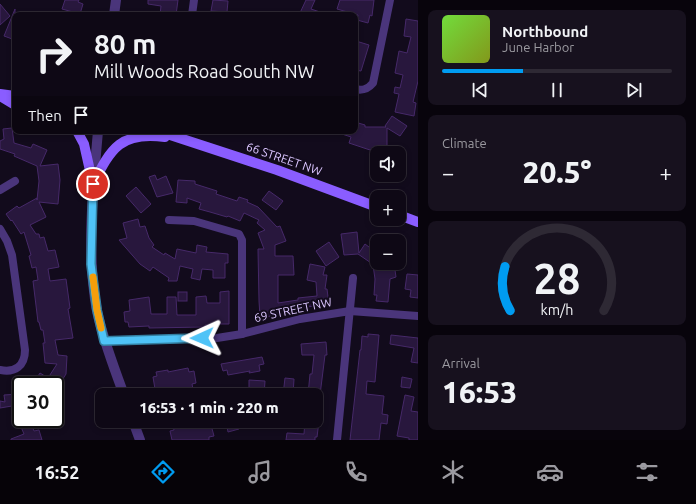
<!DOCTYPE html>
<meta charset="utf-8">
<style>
body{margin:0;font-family:Ubuntu,sans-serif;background:#17111e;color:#f1f3f6;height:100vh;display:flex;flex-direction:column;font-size:15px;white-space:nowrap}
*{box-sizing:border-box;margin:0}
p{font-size:13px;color:#9b9aa0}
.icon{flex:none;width:22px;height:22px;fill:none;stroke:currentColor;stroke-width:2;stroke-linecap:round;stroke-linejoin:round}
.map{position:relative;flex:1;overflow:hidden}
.details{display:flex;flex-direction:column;gap:10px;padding:10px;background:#08040c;width:278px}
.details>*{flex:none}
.hud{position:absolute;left:12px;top:12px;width:346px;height:122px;border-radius:8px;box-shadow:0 2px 6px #0003,0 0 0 1px #2e2934;background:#0e0815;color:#f1f3f6;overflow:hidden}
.buttons{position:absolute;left:370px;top:146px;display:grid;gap:8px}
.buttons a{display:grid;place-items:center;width:36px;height:36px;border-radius:8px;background:#0e0815;box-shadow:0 2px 6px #0003,0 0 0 1px #2e2934;font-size:20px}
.speed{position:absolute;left:12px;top:376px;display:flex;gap:8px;font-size:20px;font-weight:700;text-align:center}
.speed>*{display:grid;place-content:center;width:52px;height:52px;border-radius:50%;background:#0e0815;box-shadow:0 2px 6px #0003,0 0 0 1px #2e2934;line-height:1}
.speed .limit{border:2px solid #111;border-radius:6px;background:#fff;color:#111}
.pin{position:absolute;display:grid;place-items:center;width:34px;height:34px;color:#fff;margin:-17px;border:2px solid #fff;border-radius:50%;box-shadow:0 1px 4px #0007}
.me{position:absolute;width:44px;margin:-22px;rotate:269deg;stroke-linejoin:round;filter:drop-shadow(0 0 3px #0008)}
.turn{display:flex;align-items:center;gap:14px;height:84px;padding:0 16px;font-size:18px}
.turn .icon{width:52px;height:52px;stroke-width:2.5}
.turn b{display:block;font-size:28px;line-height:34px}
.then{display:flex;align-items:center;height:38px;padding:0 16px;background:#0003;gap:8px;font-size:15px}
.big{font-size:30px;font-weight:800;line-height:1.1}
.details .card{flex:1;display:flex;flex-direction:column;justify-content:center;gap:6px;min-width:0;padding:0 14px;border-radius:8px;background:#17111e}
.details .dial{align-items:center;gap:0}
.dial svg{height:104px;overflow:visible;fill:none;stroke:#2e2934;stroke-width:7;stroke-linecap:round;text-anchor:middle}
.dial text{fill:#f1f3f6;stroke:none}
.song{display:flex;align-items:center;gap:12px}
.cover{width:48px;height:48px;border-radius:6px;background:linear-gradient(135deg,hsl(100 70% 55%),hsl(70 70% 35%))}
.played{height:4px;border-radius:2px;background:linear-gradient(90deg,#009cf1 35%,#2e2934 35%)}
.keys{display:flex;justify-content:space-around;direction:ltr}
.heat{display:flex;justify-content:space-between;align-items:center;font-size:22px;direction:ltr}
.trip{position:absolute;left:95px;top:388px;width:228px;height:40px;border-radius:8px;background:#0e0815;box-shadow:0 2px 6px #0003,0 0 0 1px #2e2934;font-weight:800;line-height:40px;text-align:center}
.tab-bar{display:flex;height:64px;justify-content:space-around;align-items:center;background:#060308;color:#9b9aa0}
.tab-bar .icon{width:28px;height:28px}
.tab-bar .selected{color:#009cf1}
.tab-bar b{font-size:18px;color:#f1f3f6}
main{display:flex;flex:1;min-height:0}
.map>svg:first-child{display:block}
.building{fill:#28173d;stroke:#462969}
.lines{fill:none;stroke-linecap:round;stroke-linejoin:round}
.minor{stroke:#4a357b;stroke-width:8}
.tertiary{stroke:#4a357b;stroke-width:10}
.secondary{stroke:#8a5dff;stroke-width:10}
.route-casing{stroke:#337fa1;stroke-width:10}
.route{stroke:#4fc3f7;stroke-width:7}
.slow{stroke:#f59e0b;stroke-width:7}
.labels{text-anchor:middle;stroke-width:4;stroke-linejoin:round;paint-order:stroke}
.street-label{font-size:12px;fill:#dbc6ff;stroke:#120b1c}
</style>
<main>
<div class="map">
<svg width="418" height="440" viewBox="0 0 418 440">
<rect width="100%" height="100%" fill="#120b1c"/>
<g class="building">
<path d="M65 0H79L78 2 83 4 80 14 62 9Z"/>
<path d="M148 0H178L176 15H160L161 6 148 4Z"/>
<path d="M213 0 228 1 227 12 211 11Z"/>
<path d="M306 0H315L311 9 326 14V15H299Z"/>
<path d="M340 0H374L372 16 370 15 368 23 357 20 358 15 337 9Z"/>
<path d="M0 4 10 16 0 25Z"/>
<path d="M15 9V40L4 36Z"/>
<path d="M406 19 418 21V81L413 102 416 103 414 116 395 112 399 94 394 93 395 87 400 88 403 75 395 73 399 51 407 53 411 37 404 36Z"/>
<path d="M356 41 369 45 361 71 355 70Z"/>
<path d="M392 116 407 126 400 136 387 128V150H370L349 143 351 137 336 132V131H355V122L365 125V127H386L385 126Z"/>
<path d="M12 128 14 143 31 148 33 144 47 150 40 166 58 164 60 180 58 204 39 202 46 217 30 225 36 234H39L40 238 44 237 48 251 55 250 59 267 48 269 50 281 66 279 70 308 68 309 73 338 55 340 58 355 67 356 66 374 59 385H32L40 373 48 378 57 364 45 363 43 343H45L43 330H41L39 322H38L33 281 38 280 36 267 32 268 29 256 31 255 24 232 21 234 12 220 11 221 6 214 17 206 19 208 37 198V200L39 181 37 166 14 156 15 154 0 149V141L4 139 3 129Z"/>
<path d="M155 175 157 180 166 176 173 193 157 197 149 177Z"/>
<path d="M178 180 195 181V184L217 191 216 194 237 201 239 197 248 200 247 202 258 207 277 227 280 226 286 241 275 245V256H293L294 275H278V303L298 300V298L317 296 316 282 307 280 310 264 325 267 323 275H327L325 289H327L329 305 293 308V310L277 313V316L260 317 259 301 258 249H264L258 233 265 230 257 223 259 220 244 213 240 221 228 216 227 217 210 212 199 209 201 203 187 198V203L176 202Z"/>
<path d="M136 187 151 204 141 213 126 196Z"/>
<path d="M269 191 283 201 276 210 262 200Z"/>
<path d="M138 219 140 227 145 226 149 238 154 245 152 247 164 255 165 253 175 259 177 249 196 253 197 245 207 247 206 252 228 254V263H225V278H213V270L202 269 200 280 191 278 193 269 180 266 177 281H168L169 278 153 267 150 271 140 264 119 240 127 238 123 223Z"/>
<path d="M357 232 359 253 365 244 377 253V264L394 263 396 277 390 279 388 302 376 301 377 295H374L375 279 373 265H374L358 254 344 255 341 234Z"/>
<path d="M329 242 339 257 326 266 316 251Z"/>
<path d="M407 274 418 275V298L410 297 411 290 405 289Z"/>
<path d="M229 291V324H212V325H205V327L149 328V326L129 327 128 322H125L124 312 130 311 129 300 149 297 151 314H167V297H176L177 315H196V297L206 296 207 303H220V292Z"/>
<rect x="178" y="292" width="9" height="9"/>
<path d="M368 334 379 335 375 382 367 381 366 394 384 396 382 414 388 415 387 424 381 423 379 440H350L360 350H361L362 336 368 337Z"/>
<path d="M391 335 418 338V363L411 362 414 348 390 344Z"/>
<path d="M326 342 327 355H325L320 395H308L310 374H312L314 355H302L301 344Z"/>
<path d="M262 357 264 364 259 365 260 371 249 373 250 371 228 375 227 370 223 371 221 364Z"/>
<path d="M188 368 189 372 194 371 196 383 192 384 193 389 182 391 181 390 161 394 160 388 155 389 153 377 157 376 156 372 168 370V372Z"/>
<path d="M402 377 412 379 410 388 401 387Z"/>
<path d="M285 378 294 379 293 395H283Z"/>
<path d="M249 380 265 381 264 395H249Z"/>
<path d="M19 394 21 419H29L34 431 39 430 42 440H11V439L24 434 12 406 0 408V401L5 402 4 395Z"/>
<path d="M405 395 414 397 411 411 418 412V440H409V438L397 436Z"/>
<path d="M200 421H206V426L211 425 214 436 209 437V440H172L170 431 174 430 173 424Z"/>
<path d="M226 421H258V424L239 428V429L228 432Z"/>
<path d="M305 421H319L317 437H315V440H286L287 433 304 434Z"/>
</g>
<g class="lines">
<g class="minor">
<path d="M192 15 194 0"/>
<path d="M355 89C363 91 368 89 373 83L390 0"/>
<path d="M0 190 15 181"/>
<path d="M169 220 194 221 239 234 242 240V334"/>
<path d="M0 229 7 241 12 255 25 350C25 366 15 373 0 370"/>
<path d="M104 341 217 338 242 334 300 319 350 311 418 316"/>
<path d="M337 440 353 278"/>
</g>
<g class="tertiary">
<path d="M114 15 116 0"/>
<path d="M98 131C93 189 86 253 97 311 103 340 114 367 124 395"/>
<path d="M133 421 140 440"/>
</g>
<g class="secondary">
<path d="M0 94 15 96"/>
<path d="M0 96 15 105"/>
<path d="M77 131 84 144 93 184"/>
<path d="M158 131 277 170 377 207"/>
<path d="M93 184C111 148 121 131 165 137"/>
<path d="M399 215 418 222"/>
</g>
</g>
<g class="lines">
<defs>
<path id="route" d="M93 184 91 264 97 310 104 341 202 338"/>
</defs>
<use href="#route" class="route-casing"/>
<use href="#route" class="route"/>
<path class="slow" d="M93 277 97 310 101 328"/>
</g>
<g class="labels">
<g class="street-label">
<text transform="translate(284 159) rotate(19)" y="4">66 STREET NW</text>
<text transform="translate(293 310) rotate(-12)" y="4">69 STREET NW</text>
</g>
</g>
</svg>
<div class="buttons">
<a><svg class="icon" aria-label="sound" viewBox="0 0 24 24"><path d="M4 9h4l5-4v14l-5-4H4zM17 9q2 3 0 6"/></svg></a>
<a>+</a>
<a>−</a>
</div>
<div class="speed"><div class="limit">30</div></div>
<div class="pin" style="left:93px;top:184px;background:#d93025"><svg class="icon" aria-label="arrive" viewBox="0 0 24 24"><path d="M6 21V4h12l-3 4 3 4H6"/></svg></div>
<svg class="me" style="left:202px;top:338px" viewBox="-20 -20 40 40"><path d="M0-17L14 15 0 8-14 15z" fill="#4fc3f7" stroke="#fff" stroke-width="4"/></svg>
<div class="trip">16:53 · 1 min · 220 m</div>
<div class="hud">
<div class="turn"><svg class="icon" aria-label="right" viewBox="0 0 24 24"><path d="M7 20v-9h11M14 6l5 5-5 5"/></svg><div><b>80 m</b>Mill Woods Road South NW</div></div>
<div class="then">Then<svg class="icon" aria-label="arrive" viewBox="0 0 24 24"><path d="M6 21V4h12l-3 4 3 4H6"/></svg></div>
</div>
</div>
<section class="details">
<div class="card">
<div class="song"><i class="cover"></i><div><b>Northbound</b><p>June Harbor</p></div></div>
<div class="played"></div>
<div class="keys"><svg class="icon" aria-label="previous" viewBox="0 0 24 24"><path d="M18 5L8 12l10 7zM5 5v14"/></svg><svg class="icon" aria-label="pause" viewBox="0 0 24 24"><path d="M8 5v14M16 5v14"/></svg><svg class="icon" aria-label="next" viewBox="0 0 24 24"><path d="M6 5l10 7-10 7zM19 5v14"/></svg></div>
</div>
<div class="card"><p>Climate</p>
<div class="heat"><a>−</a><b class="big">20.5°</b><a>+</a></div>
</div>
<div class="card dial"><svg viewBox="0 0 100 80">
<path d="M14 69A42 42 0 1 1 86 69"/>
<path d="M14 69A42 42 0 0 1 10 35" stroke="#009cf1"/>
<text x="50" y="56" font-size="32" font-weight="700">28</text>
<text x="50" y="72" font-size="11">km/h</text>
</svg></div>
<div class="card"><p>Arrival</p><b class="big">16:53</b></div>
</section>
</main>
<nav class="tab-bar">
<b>16:52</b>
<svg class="icon selected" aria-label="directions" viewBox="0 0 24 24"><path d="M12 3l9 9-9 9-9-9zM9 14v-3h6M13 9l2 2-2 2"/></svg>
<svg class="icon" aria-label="music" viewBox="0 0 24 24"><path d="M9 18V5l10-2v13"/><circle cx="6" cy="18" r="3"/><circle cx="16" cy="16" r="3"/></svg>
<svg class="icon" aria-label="phone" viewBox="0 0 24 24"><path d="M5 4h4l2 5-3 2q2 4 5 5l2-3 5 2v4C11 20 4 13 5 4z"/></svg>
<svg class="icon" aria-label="climate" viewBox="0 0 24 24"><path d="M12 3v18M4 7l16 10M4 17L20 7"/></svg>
<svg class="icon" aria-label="car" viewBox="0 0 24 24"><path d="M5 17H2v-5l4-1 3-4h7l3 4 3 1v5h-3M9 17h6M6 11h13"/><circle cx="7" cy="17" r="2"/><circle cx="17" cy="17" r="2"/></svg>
<svg class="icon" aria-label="filters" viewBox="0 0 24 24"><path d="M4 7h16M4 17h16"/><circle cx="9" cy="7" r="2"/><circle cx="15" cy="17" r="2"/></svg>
</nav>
